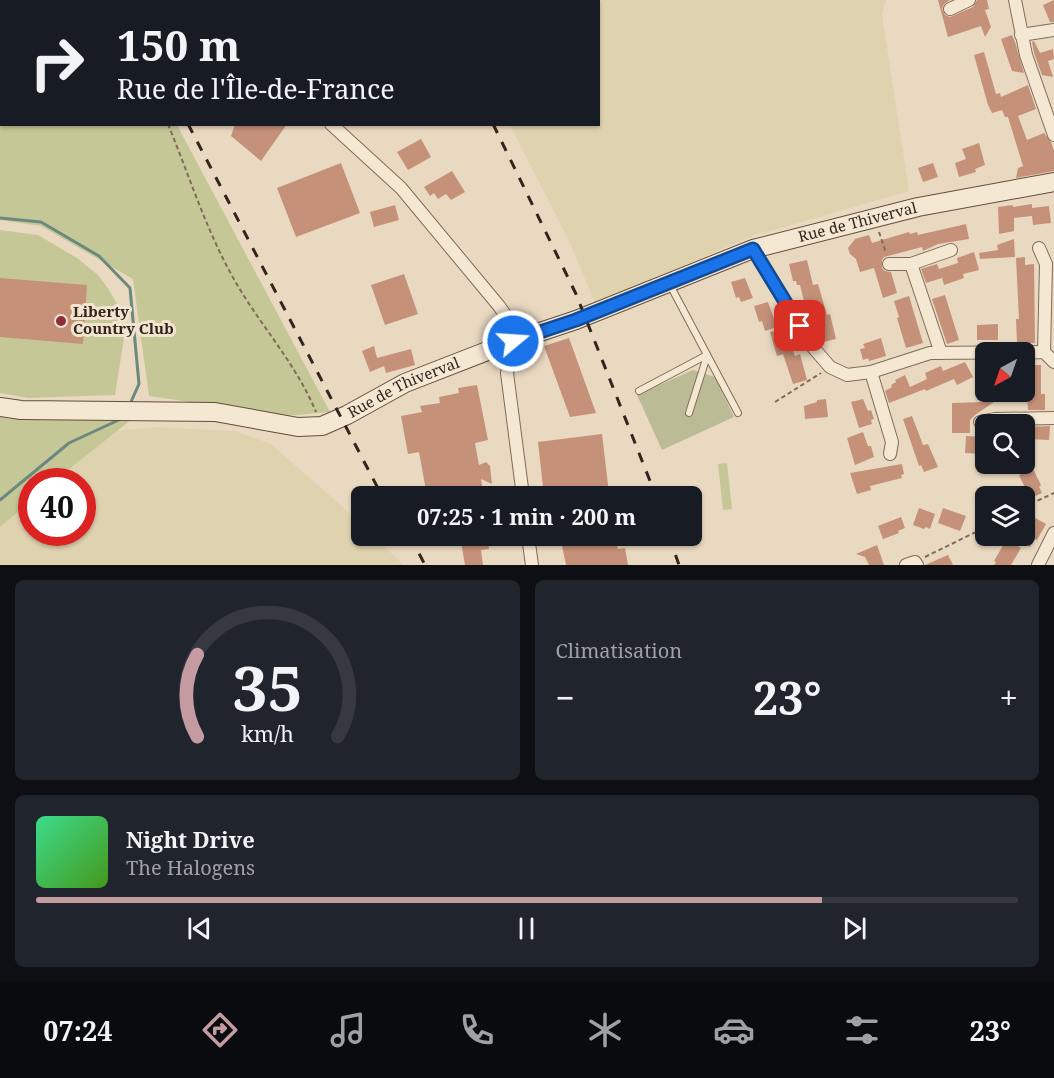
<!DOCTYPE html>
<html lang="fr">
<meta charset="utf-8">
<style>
body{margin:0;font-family:"Noto Serif",serif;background:#20242c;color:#f1f3f6;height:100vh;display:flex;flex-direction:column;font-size:22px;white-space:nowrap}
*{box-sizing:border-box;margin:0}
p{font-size:20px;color:#9ea1a6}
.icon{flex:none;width:33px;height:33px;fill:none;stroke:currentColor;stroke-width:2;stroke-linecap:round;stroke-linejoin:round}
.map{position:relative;height:565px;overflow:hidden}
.side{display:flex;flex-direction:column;gap:15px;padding:15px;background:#0d0f14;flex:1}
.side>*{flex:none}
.guide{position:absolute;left:0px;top:0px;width:600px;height:126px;box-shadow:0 2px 4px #0004;background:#171b24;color:#f1f3f6;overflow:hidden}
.needle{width:39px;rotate:220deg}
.fabs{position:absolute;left:975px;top:342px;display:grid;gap:12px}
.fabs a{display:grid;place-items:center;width:60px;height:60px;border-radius:9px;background:#171b24;box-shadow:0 2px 4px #0004;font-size:30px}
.speed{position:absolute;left:18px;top:468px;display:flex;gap:12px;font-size:30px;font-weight:700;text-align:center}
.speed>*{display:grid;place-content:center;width:78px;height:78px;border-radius:50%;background:#171b24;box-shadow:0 2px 4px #0004;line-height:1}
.speed .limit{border:9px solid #d22;background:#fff;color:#111}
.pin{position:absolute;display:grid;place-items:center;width:51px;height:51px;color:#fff;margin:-26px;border-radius:12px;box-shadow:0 3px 9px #0006}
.me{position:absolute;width:66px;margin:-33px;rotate:72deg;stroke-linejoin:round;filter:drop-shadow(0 0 4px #0008)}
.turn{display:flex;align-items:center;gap:21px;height:126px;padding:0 18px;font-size:27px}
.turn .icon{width:78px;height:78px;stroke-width:2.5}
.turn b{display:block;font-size:42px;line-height:51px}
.big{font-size:45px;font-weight:700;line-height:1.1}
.side .tile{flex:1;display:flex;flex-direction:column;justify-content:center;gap:9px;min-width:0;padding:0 21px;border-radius:9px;background:#20242c}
.side .dial{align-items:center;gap:0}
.dial svg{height:156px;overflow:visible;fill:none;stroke:#363941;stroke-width:7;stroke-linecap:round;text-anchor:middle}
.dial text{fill:#f1f3f6;stroke:none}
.song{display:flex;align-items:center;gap:18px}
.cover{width:72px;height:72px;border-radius:9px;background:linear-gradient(135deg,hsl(150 70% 55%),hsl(100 70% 35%))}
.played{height:6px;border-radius:3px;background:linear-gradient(90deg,#c49ba1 80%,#363941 80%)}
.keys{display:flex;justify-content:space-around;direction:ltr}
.heat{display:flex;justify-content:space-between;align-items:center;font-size:33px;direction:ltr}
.side .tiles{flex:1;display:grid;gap:15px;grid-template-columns:1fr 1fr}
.tile:last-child{grid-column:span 2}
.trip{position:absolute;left:351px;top:486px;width:351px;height:60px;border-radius:9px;background:#171b24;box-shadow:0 2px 4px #0004;font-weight:700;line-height:60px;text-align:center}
.tab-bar{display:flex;height:96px;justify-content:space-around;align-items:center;background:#090b0e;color:#9ea1a6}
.tab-bar .icon{width:42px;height:42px}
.tab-bar .active{color:#c49ba1}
.tab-bar b{font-size:27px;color:#f1f3f6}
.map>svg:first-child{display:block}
.farmland{fill:#dfd2af}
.green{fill:#c6c796}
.cemetery{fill:#bbbc95}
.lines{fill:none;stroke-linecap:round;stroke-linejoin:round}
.stream{stroke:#6b897f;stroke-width:3}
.building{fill:#c59179}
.lane-casing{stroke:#816b5a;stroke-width:8}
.street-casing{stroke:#816b5a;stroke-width:14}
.secondary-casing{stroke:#634c3d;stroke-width:20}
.path{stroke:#816b5a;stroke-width:2;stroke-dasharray:4.5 3;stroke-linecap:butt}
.lane{stroke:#f5e8d3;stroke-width:6}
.street{stroke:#f5e8d3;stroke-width:12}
.secondary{stroke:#f5e8d3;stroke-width:18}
.rail{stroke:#32251d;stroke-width:3;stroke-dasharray:10 10;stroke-linecap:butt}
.route-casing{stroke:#114b97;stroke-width:15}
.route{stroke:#1a73e8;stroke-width:10}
.poi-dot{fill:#8c2f39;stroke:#f2e4cf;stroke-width:2}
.labels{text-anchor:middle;stroke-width:6;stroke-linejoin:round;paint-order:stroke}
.street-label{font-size:15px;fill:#32251d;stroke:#f2e4cf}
.poi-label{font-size:15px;font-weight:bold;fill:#32251d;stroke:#f2e4cf;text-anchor:start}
</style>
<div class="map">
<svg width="1054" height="565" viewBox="0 0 1054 565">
<rect width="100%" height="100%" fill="#ead9c1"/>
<g class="farmland">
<path d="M440 0H886L882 14 909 191 753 236 595 303 570 243 510 125 598 124V2Z"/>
<path d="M155 427 235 431 271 444 361 523 362 536H374L403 565H0V527L31 501 32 532H82V482L54 481 114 431Z"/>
</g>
<g class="green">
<path d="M0 0 55 1 2 2V124L177 125 330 412 284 416 149 396 133 279 41 226 0 220Z"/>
<path d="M0 230 38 235 77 258 98 275 109 290 120 309 125 332 115 395 28 398 0 393Z"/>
<path d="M0 407 132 419 54 481 32 482 31 501 0 527Z"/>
<path d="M727 463 732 509 723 510 718 464Z"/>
</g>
<path class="cemetery" d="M693 370 715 377 734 417 662 450 637 395Z"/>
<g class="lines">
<g class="stream">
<path d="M0 218 41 222 99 256 130 288 139 384 130 404"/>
<path d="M0 500 69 443 123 418"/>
</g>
</g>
<g class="building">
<path d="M938 0H950L944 4 942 9 945 15 950 17 973 7 977 0H987L989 9 985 10 991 27 985 37 981 26 948 37Z"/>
<path d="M1054 0V22H1050L1043 5Z"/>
<path d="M1012 35 1015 42 1024 73 1012 71 1001 39Z"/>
<path d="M1034 41 1040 53 1053 49 1054 59 1048 61 1053 77 1042 75 1034 53 1032 42Z"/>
<path d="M984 52 996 94 1000 93 1001 97 1028 85 1036 109 1018 116 1027 140 1044 133 1051 142 1054 151V171L1016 178 1018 168 1023 166 1008 117H1005L1002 110 992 113 988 105 974 55Z"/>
<path d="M235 124H287L261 161 231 136Z"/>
<path d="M421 139 431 157 408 170 397 152Z"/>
<path d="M979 143 985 165 975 169 976 172 959 177 955 163 966 159 962 149Z"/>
<path d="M341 163 360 213 296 237 277 188Z"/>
<path d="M933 163 938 177 923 182 918 168Z"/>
<path d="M452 171 465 192 451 200 446 194 438 199 434 193 430 196 424 187Z"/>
<path d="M1032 204V208L1049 206 1051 223 1033 225 1032 216 1014 218V231L999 234 998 207 1013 205V207Z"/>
<path d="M395 205 399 220 374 227 370 212Z"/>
<path d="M966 224 969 239 938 244 923 251 922 247 884 257 882 260V268L885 271 891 272 897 293 883 298 874 268 860 272 856 259 850 254 848 248 855 239 869 235 872 243 909 232 910 234 917 232 918 235Z"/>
<path d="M1014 239 1015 257 980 259 979 253 998 250 997 245Z"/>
<path d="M974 252 979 270 963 274 964 278 944 285 942 278 926 283 921 269 937 264 939 269 958 263 957 258Z"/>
<path d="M1025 257V265L1034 264 1035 343H1017L1016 319H1019L1016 258Z"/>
<path d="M807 260 813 285 818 284 827 315 830 314 836 339 823 342 821 334H818L817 327H815L808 304 805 305 800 285H797L796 281H793L789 264Z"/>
<path d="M404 274 418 314 385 325 371 285Z"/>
<path d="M0 278 87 285 83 344 0 337Z"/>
<path d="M745 278 753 298 741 302 739 297 736 298 731 282Z"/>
<path d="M945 295 959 340 947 344 932 299Z"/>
<path d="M909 296 923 343 906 348 897 318 899 317 894 301Z"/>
<path d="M768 302 777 327 765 331 762 321 759 322 754 306Z"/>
<path d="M998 324V340H977V325Z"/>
<path d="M785 328 795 356 800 354 807 380 793 384 783 354 777 356 770 332Z"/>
<path d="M569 338 596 413 570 417 544 346Z"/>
<path d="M881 338 886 356 869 361 868 358 863 360 860 349 865 348 863 344Z"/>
<path d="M374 346 377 358 411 349 415 365 386 373 384 366 370 372 362 351Z"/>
<path d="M965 362 973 377 957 385 954 379 926 391 925 389 889 403 885 391 892 387 891 385 896 382 895 380 905 375 910 387 927 379 925 373 941 366 943 371Z"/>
<path d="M1024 365H1041V394H1045V410H1028L1027 394H1024Z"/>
<path d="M477 385 488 440 475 443 479 465 486 462 490 466 492 484 481 479 483 491 451 496H427L419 452 408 454 401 416 422 412 420 406 440 403 439 397 459 393 458 388Z"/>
<path d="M983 392H1010V402H994L975 415 970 420V433H952V403L986 402H983Z"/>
<path d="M826 399 828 417 805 419 804 406 817 402V400Z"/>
<path d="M863 399 868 411 871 410 874 419 871 420 872 424 859 428 851 402Z"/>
<path d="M912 416 923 445 928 444 938 467 924 472 921 465 919 466 903 419Z"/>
<path d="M1050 426 1049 440 1026 439 1027 427Z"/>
<path d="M863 432 868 446H871L874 457 855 465 847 438Z"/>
<path d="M602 434 609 493 578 496H544L538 442Z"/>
<path d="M966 436 986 437V454L965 453Z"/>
<path d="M902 464 904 474 901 475 902 478 870 486 871 490 857 494 850 473Z"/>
<path d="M1033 469 1041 485 1039 487 1042 493 1033 497 1030 491 1027 492 1019 475Z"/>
<path d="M986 489V519H985L975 494Z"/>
<path d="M919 508 935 514 930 529 926 527 924 529 913 525Z"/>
<path d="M943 508 966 516 960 531 938 523Z"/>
<path d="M1028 514 1046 524 1037 540 1035 539 1030 547 1019 541 1024 536V520Z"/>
<path d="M901 517 905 528 898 531 899 533 883 539 878 526Z"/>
<path d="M460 536H487L489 549 481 550 483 565H465Z"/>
<path d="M560 536H615L618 549 625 548 628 565H566Z"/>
<path d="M1005 542 1011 546 1013 543 1021 548 1011 565H994L996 562 994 561Z"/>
<path d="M877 545 884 565H869L865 557 856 554Z"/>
<path d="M948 555 953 565H925Z"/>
</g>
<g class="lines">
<defs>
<g id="lane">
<path d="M670 285 738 413"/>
<path d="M639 391 707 355"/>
<path d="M689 413 707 356"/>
</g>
<g id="street">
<path d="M153 0V2"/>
<path d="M1015 0 1026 55 1054 135"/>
<path d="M238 2 241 0"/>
<path d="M950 9 969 0"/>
<path d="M1021 35 1054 30"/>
<path d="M331 124 401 188 499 306 515 329 507 373 523 496"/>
<path d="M1039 248 1046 264 1044 352"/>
<path d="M753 249 811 345 830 367 847 375 871 372 930 353 1044 352 1054 362"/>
<path d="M889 264H911L951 250"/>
<path d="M911 264 941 353"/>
<path d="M871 372 892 442 890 454"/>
<path d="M980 422 995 419 1054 418"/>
<path d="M528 536 532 565"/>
<path d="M906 565 915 562 917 565"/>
<path d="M1038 565 1054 533"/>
</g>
<g id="secondary">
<path id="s1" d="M0 407 21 410 215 412 298 427 322 426 347 415 405 383 513 341 576 320 753 249 918 207 1054 182"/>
</g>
</defs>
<use href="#lane" class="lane-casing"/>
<use href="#street" class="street-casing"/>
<use href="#secondary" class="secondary-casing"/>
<g class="path">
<path d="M59 0 62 2"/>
<path d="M168 124C188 173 205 226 230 272 256 321 295 361 316 412"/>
<path d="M879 232 886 253"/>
<path d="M775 402 821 373"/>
<path d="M1024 507 1054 493"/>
<path d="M925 557 986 527"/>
</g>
<use href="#lane" class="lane"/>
<use href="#street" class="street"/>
<use href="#secondary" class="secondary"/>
<g class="rail">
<path d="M131 0V2"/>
<path d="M430 0 431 2"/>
<path d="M188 124 382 496"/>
<path d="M493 124 576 294 656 496"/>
<path d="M410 536 425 565"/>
<path d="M669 536 679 565"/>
</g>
</g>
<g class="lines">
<defs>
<path id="route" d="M513 341 576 320 753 249 800 326"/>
</defs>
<use href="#route" class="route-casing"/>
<use href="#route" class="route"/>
</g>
<circle class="poi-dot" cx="61" cy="321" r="6"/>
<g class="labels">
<g class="street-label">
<text dy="5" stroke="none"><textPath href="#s1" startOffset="898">Rue de Thiverval</textPath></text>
<text dy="5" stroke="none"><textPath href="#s1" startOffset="414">Rue de Thiverval</textPath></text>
</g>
<g class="poi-label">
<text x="73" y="317">Liberty<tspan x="73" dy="17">Country Club</tspan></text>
</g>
</g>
</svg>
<div class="fabs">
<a><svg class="needle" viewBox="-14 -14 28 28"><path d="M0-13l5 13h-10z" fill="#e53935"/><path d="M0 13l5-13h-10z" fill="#9ea1a6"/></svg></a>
<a><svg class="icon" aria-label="search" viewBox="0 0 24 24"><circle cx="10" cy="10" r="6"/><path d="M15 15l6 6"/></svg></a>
<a><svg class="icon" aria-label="layers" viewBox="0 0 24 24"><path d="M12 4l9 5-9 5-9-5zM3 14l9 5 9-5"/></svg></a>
</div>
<div class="speed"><div class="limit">40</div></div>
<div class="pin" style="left:800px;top:326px;background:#d93025"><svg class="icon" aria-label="arrive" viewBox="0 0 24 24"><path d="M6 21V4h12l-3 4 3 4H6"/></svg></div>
<svg class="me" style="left:513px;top:341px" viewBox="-20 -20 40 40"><circle r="17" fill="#1a73e8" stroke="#fff" stroke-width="3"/><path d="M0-11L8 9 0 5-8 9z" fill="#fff"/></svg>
<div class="trip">07:25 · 1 min · 200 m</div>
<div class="guide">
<div class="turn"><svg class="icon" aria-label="right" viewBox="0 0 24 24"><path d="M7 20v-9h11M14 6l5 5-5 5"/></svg><div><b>150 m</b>Rue de l'Île-de-France</div></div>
</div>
</div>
<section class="side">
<div class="tiles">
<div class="tile dial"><svg viewBox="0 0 100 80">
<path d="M14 69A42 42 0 1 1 86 69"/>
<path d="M14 69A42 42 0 0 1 14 27" stroke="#c49ba1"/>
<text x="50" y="56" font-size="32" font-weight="700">35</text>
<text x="50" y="72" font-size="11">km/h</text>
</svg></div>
<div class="tile"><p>Climatisation</p>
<div class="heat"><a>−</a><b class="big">23°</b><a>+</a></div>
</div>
<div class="tile">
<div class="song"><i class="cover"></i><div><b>Night Drive</b><p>The Halogens</p></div></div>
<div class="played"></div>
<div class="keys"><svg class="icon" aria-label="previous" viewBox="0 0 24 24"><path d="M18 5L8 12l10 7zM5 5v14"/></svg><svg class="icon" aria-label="pause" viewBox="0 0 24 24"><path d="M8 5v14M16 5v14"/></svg><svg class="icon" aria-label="next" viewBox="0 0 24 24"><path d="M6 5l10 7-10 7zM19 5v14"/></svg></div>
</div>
</div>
</section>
<nav class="tab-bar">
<b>07:24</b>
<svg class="icon active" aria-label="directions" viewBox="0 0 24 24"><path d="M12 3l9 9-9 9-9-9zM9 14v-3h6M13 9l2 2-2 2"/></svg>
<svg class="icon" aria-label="music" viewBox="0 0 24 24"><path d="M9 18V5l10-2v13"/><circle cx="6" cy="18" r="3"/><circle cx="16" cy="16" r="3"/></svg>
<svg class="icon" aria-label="phone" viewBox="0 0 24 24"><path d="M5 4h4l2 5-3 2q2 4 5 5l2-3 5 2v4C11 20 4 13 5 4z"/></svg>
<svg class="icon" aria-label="climate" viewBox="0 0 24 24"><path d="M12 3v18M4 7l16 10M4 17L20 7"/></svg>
<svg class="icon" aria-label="car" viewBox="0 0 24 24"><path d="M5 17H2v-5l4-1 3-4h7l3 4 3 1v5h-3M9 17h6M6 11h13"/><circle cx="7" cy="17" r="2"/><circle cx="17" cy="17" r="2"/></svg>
<svg class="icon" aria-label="filters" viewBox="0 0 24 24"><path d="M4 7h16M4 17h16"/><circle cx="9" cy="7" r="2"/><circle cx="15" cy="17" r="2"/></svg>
<b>23°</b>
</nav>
